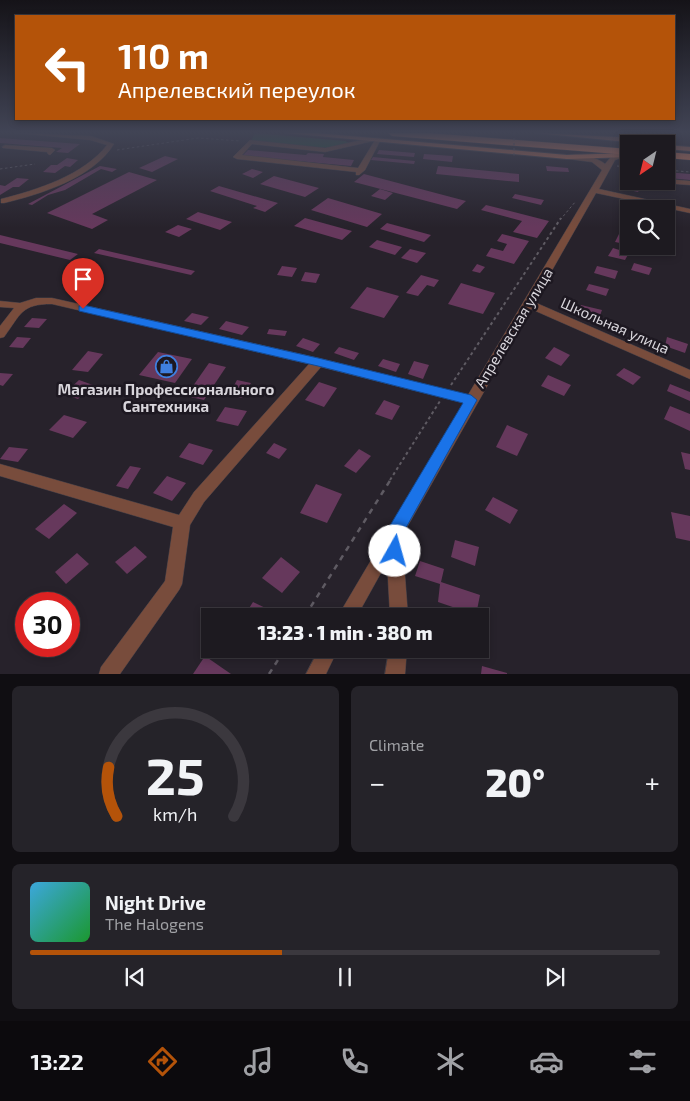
<!DOCTYPE html>
<meta charset="utf-8">
<style>
body{margin:0;font-family:"Exo 2",sans-serif;background:#252329;color:#f1f3f6;height:100vh;display:flex;flex-direction:column;font-size:19px;white-space:nowrap}
*{box-sizing:border-box;margin:0}
p{font-size:16px;color:#a0a1a5}
.icon{flex:none;width:28px;height:28px;fill:none;stroke:currentColor;stroke-width:2;stroke-linecap:round;stroke-linejoin:round}
.map{position:relative;height:674px;overflow:hidden}
.drawer{display:flex;flex-direction:column;gap:12px;padding:12px;background:#100e12;flex:1}
.drawer>*{flex:none}
.banner{position:absolute;left:15px;top:15px;width:660px;height:105px;border-radius:0px;box-shadow:0 2px 8px #0003,0 0 0 1px #3b383e;background:#b45309;color:#fff;overflow:hidden}
.needle{width:32px;rotate:215deg}
.buttons{position:absolute;left:620px;top:135px;display:grid;gap:10px}
.buttons a{display:grid;place-items:center;width:55px;height:55px;border-radius:0px;background:#1d1a20;box-shadow:0 2px 8px #0003,0 0 0 1px #3b383e;font-size:25px}
.speed{position:absolute;left:15px;top:592px;display:flex;gap:10px;font-size:25px;font-weight:700;text-align:center}
.speed>*{display:grid;place-content:center;width:65px;height:65px;border-radius:50%;background:#1d1a20;box-shadow:0 2px 8px #0003,0 0 0 1px #3b383e;line-height:1}
.speed .limit{border:8px solid #d22;background:#fff;color:#111}
.pin{position:absolute;display:grid;place-items:center;width:42px;height:42px;color:#fff;margin:-51px -21px;border-radius:50% 50% 50% 0;rotate:-45deg;box-shadow:0 0 5px #0007}
.pin .icon{rotate:45deg}
.me{position:absolute;width:55px;margin:-28px;rotate:7deg;stroke-linejoin:round;filter:drop-shadow(0 0 4px #0008)}
.turn{display:flex;align-items:center;gap:18px;height:105px;padding:0 20px;font-size:22px}
.turn .icon{width:65px;height:65px;stroke-width:2.5}
.turn b{display:block;font-size:35px;line-height:42px}
.big{font-size:38px;font-weight:800;line-height:1.1}
.drawer .widget{flex:1;display:flex;flex-direction:column;justify-content:center;gap:8px;min-width:0;padding:0 18px;border-radius:8px;background:#252329}
.drawer .dial{align-items:center;gap:0}
.dial svg{height:130px;overflow:visible;fill:none;stroke:#3b383e;stroke-width:7;stroke-linecap:round;text-anchor:middle}
.dial text{fill:#f1f3f6;stroke:none}
.song{display:flex;align-items:center;gap:15px}
.cover{width:60px;height:60px;border-radius:8px;background:linear-gradient(135deg,hsl(200 70% 55%),hsl(130 70% 35%))}
.played{height:5px;border-radius:2px;background:linear-gradient(90deg,#b45309 40%,#3b383e 40%)}
.keys{display:flex;justify-content:space-around;direction:ltr}
.heat{display:flex;justify-content:space-between;align-items:center;font-size:28px;direction:ltr}
.drawer .tiles{flex:1;display:grid;gap:12px;grid-template-columns:1fr 1fr}
.widget:last-child{grid-column:span 2}
.trip{position:absolute;left:201px;top:608px;width:288px;height:50px;border-radius:0px;background:#1d1a20;box-shadow:0 2px 8px #0003,0 0 0 1px #3b383e;font-weight:800;line-height:50px;text-align:center}
.dock{display:flex;height:80px;justify-content:space-around;align-items:center;background:#0c0a0d;color:#a0a1a5}
.dock .icon{width:35px;height:35px}
.dock .current{color:#b45309}
.dock b{font-size:22px;color:#f1f3f6}
.map>svg:first-child{display:block}
.forest{fill:#1e5a39}
.building{fill:#66385c}
.lines{fill:none;stroke-linecap:round;stroke-linejoin:round}
.minor-casing{stroke:#433f47;stroke-width:1}
.major-casing{stroke:#433f47;stroke-width:2}
.highway-casing{stroke:#433f47;stroke-width:1}
.path-far2{stroke:#5f5b63;stroke-width:1;stroke-dasharray:2.5 2.5;stroke-linecap:butt}
.path-far1{stroke:#5f5b63;stroke-width:2;stroke-dasharray:3 3;stroke-linecap:butt}
.path{stroke:#5f5b63;stroke-width:2.5;stroke-dasharray:5.5 5.5;stroke-linecap:butt}
.minor{fill:#784c3c;fill-rule:evenodd}
.major{fill:#ca714f;fill-rule:evenodd}
.highway{fill:#eb8056;fill-rule:evenodd}
.path-bridge{stroke:#5f5b63;stroke-width:1;stroke-dasharray:2.5 2.5;stroke-linecap:butt}
.route{fill:#1a73e8;stroke:#114b97}
.labels{text-anchor:middle;stroke-width:5;stroke-linejoin:round;paint-order:stroke}
.street-label{font-size:15px;fill:#d8d5db;stroke:#1d1821}
.poi-label{font-size:15px;font-weight:bold;fill:#d8d5db;stroke:#1d1821}
</style>
<div class="map">
<svg width="690" height="674" viewBox="0 0 690 674">
<rect width="100%" height="100%" fill="#27222b"/>
<path class="forest" d="M255 133 345 141 349 143 326 148 251 141Z"/>
<g class="building">
<path d="M0 138 80 144 68 153 56 152 62 148 0 143Z"/>
<path d="M248 150 306 155 308 153 324 154 323 157 354 160 351 166 242 156Z"/>
<path d="M379 150 415 153 414 157 377 154Z"/>
<path d="M424 154 453 156 452 162 423 159Z"/>
<path d="M165 156 178 159 152 172 139 168Z"/>
<path d="M373 157 415 161 414 164 371 160Z"/>
<path d="M67 158 78 160 70 167 65 166 55 173 43 172 51 165H57Z"/>
<path d="M100 166 117 169 112 172 101 169 65 190 48 195 32 205 28 204Z"/>
<path d="M438 166 519 174V182L436 174Z"/>
<path d="M546 166 568 168 569 172 547 171Z"/>
<path d="M252 169 263 172 253 178 242 174Z"/>
<path d="M129 172 157 180 92 214 108 220 92 229 47 213Z"/>
<path d="M666 172 690 174V180L668 178Z"/>
<path d="M364 174 466 201 457 209 354 182Z"/>
<path d="M629 174V181H644L638 192 620 188Z"/>
<path d="M274 176 319 188 305 197 260 184Z"/>
<path d="M17 178 29 179 19 187H13L0 195V185L5 186Z"/>
<path d="M219 186 278 203 265 212 253 208 257 206 210 191Z"/>
<path d="M380 189 393 193 385 200 371 196Z"/>
<path d="M515 194 544 200 541 205 512 198Z"/>
<path d="M328 198 382 214 367 227 311 210Z"/>
<path d="M486 205 549 221 537 238 513 232 522 221 481 210Z"/>
<path d="M198 212 232 222 220 230 186 219Z"/>
<path d="M305 218 352 231 342 240 294 226Z"/>
<path d="M387 223 431 235 424 242 380 229Z"/>
<path d="M178 225 192 229 179 237 165 232Z"/>
<path d="M502 234 529 241 514 264 486 256 491 248 503 251 507 244 497 241Z"/>
<path d="M619 234 629 236 625 244 615 242Z"/>
<path d="M0 235 78 254 70 260 0 243Z"/>
<path d="M377 240 402 247 395 255 369 247Z"/>
<path d="M613 248 629 253 625 260 608 256Z"/>
<path d="M99 249 195 271 191 275 94 253Z"/>
<path d="M410 249 426 253 417 263 401 258Z"/>
<path d="M634 263 652 268 649 275 631 270Z"/>
<path d="M477 264 485 267 480 273 472 271Z"/>
<path d="M282 266 297 268 292 277 277 275Z"/>
<path d="M597 266 618 271 615 279 594 273Z"/>
<path d="M305 272 320 274 316 283 301 281Z"/>
<path d="M421 275 439 280 434 287 427 285 418 296 406 293Z"/>
<path d="M461 283 495 293 483 314 448 304Z"/>
<path d="M589 284 609 289 606 296 586 290Z"/>
<path d="M367 287 399 296 384 318 350 308Z"/>
<path d="M581 305 602 310 598 321 577 315Z"/>
<path d="M192 313 209 317 201 325 184 321Z"/>
<path d="M32 318 47 319 39 328 24 327Z"/>
<path d="M226 321 249 327 242 335 219 329Z"/>
<path d="M269 329 287 331 285 336 267 334Z"/>
<path d="M17 337 31 338 23 348 9 347Z"/>
<path d="M667 337 688 344 685 353 665 346Z"/>
<path d="M303 338 320 344 313 352 296 346Z"/>
<path d="M339 347 359 353 354 360 334 353Z"/>
<path d="M554 347 570 355 561 366 545 358Z"/>
<path d="M88 351 103 354 88 372 72 370Z"/>
<path d="M158 352 192 359 175 383 139 375Z"/>
<path d="M383 359 400 364 396 372 378 366Z"/>
<path d="M414 361 429 365 423 379 408 374Z"/>
<path d="M209 363 226 367 204 400 186 396Z"/>
<path d="M624 368 641 377 633 385 616 375Z"/>
<path d="M0 373 13 374 3 386 0 385Z"/>
<path d="M548 375 571 385 564 396 541 386Z"/>
<path d="M79 380 93 385 78 399 64 394Z"/>
<path d="M237 380 251 383 242 398 229 395Z"/>
<path d="M319 382 337 388 324 407 305 400Z"/>
<path d="M670 384 690 392V401L667 391Z"/>
<path d="M384 400 400 406 392 420 375 414Z"/>
<path d="M670 406 690 414V431L664 419Z"/>
<path d="M225 407 247 411 238 426 216 421Z"/>
<path d="M64 415 87 422 73 438 49 430Z"/>
<path d="M507 425 528 434 517 456 496 447Z"/>
<path d="M189 443 213 450 203 465 179 457Z"/>
<path d="M274 443 287 449 279 459 266 453Z"/>
<path d="M9 447 28 449 18 462 0 459Z"/>
<path d="M359 449 371 456 356 473 344 466Z"/>
<path d="M681 452 690 454V470L685 469Z"/>
<path d="M130 466 141 468 128 489 116 486Z"/>
<path d="M167 476 186 483 172 501 153 493Z"/>
<path d="M316 484 342 494 327 523 300 513Z"/>
<path d="M493 497 518 510 510 524 485 510Z"/>
<path d="M64 504 77 513 49 539 35 529Z"/>
<path d="M671 512 690 516V541L676 538Z"/>
<path d="M455 540 479 547 475 566 451 557Z"/>
<path d="M135 546 147 557 127 574 115 562Z"/>
<path d="M77 553 89 564 66 584 55 572Z"/>
<path d="M281 557 300 572 282 593 262 578Z"/>
<path d="M420 561 444 569 441 582 480 595 476 615 438 602 440 584 415 576Z"/>
<path d="M253 602 276 613 274 616H244Z"/>
<path d="M443 609 464 616H442Z"/>
<path d="M205 656 231 674H193Z"/>
<path d="M482 666 507 673V674H481Z"/>
</g>
<g class="lines">
<defs>
<g id="minor">
<path d="M16 133 91 136 114 144C93 178 41 194 4 203H1V199C37 190 84 175 107 145L90 140Z"/>
<path d="M629 133H635L637 138 650 144H640L632 140Z"/>
<path d="M371 138 374 140 373 141 325 152 252 144 242 155 358 168 375 140H379L380 141 365 170 359 175H356V172L237 159 233 157 250 140 325 148Z"/>
<path d="M5 145 52 148 55 150 50 155 48 154 47 152 3 148 2 147Z"/>
<path d="M625 153 627 154V156L615 160 599 189 690 209V213L596 193 534 302 690 370V379L531 309 402 536 408 616H390L387 562 357 616H338L464 403 321 367 204 502 190 525 182 584 179 590 120 674H99L101 667 165 581 173 527 0 476V464L179 515 194 492 309 364 52 304C21 304 21 314 4 337L0 338V326L14 308 0 307V301L20 303 36 298H52L318 358 468 395 602 170 592 162 568 159 564 157C574 151 597 157 605 164L610 158Z"/>
<path d="M666 179 690 181V185L662 183 658 181H666Z"/>
<path d="M319 649H338L326 674H306Z"/>
<path d="M389 649H407L405 674H385Z"/>
</g>
<g id="major">
<path d="M285 133H317L567 155 629 153V157L567 159Z"/>
<path d="M536 133 617 137 648 144Z"/>
<path d="M666 145 690 147V151L666 149Z"/>
</g>
<g id="highway">
<path d="M388 133H429L629 149V155L392 136Z"/>
<path d="M666 152 690 154V160L666 158Z"/>
</g>
</defs>
<use href="#minor" class="minor-casing"/>
<use href="#major" class="major-casing"/>
<use href="#highway" class="highway-casing"/>
<g class="path-far2">
<path d="M117 150 198 138 241 141"/>
<path d="M617 166 629 167"/>
<path d="M0 169 35 164"/>
<path d="M666 170 690 172"/>
<path d="M560 220 576 201"/>
</g>
<g class="path-far1">
<path d="M451 385 561 218"/>
<path d="M390 480 440 401"/>
</g>
<g class="path">
<path d="M305 616 391 479"/>
<path d="M269 674 285 649"/>
</g>
<use href="#minor" class="minor"/>
<use href="#major" class="major"/>
<use href="#highway" class="highway"/>
<path class="path-bridge" d="M514 133V157"/>
</g>
<linearGradient id="sky" x2="0" y2="1"><stop stop-color="#151318"/><stop offset="0.58" stop-color="#414455"/><stop offset="1" stop-color="#414455" stop-opacity="0"/></linearGradient>
<rect width="690" height="228" fill="url(#sky)"/>
<path class="route" d="M83 305 318 358 471 395 477 400 402 535 403 551 401 556 395 558 389 556 385 534 463 403 318 366 79 311V306Z"/>
<defs>
<symbol id="shop-ring" viewBox="-11 -11 22 22"><circle r="9.5" fill="#1d1821" stroke="#3f7fe0" stroke-width="1.5"/><path d="M-5-2.5h2.3a2.7 3.5 0 0 1 5.4 0H5L5.5 6h-11ZM-1.5-2.5h3a1.5 2.3 0 0 0-3 0Z" fill="#3f7fe0"/></symbol>
</defs>
<g fill-rule="evenodd">
<use href="#shop-ring" x="154" y="354" width="25" height="25"/>
</g>
<g class="labels">
<g class="street-label">
<text transform="translate(615 326) rotate(24)" y="5">Школьная улица</text>
<text transform="translate(514 328) rotate(-59)" y="5">Апрелевская улица</text>
</g>
<g class="poi-label">
<text x="166" y="395">Магазин Профессионального<tspan x="166" dy="17">Сантехника</tspan></text>
</g>
</g>
</svg>
<div class="buttons">
<a><svg class="needle" viewBox="-14 -14 28 28"><path d="M0-13l5 13h-10z" fill="#e53935"/><path d="M0 13l5-13h-10z" fill="#a0a1a5"/></svg></a>
<a><svg class="icon" aria-label="search" viewBox="0 0 24 24"><circle cx="10" cy="10" r="6"/><path d="M15 15l6 6"/></svg></a>
</div>
<div class="speed"><div class="limit">30</div></div>
<div class="pin" style="left:83px;top:309px;background:#d93025"><svg class="icon" aria-label="arrive" viewBox="0 0 24 24"><path d="M6 21V4h12l-3 4 3 4H6"/></svg></div>
<svg class="me" style="left:395px;top:551px" viewBox="-20 -20 40 40"><circle r="19" fill="#fff"/><path d="M0-13L10 11 0 6-10 11z" fill="#1a73e8"/></svg>
<div class="trip">13:23 · 1 min · 380 m</div>
<div class="banner">
<div class="turn"><svg class="icon" aria-label="left" viewBox="0 0 24 24"><path d="M17 20v-9H6M10 6l-5 5 5 5"/></svg><div><b>110 m</b>Апрелевский переулок</div></div>
</div>
</div>
<section class="drawer">
<div class="tiles">
<div class="widget dial"><svg viewBox="0 0 100 80">
<path d="M14 69A42 42 0 1 1 86 69"/>
<path d="M14 69A42 42 0 0 1 9 39" stroke="#b45309"/>
<text x="50" y="56" font-size="32" font-weight="700">25</text>
<text x="50" y="72" font-size="11">km/h</text>
</svg></div>
<div class="widget"><p>Climate</p>
<div class="heat"><a>−</a><b class="big">20°</b><a>+</a></div>
</div>
<div class="widget">
<div class="song"><i class="cover"></i><div><b>Night Drive</b><p>The Halogens</p></div></div>
<div class="played"></div>
<div class="keys"><svg class="icon" aria-label="previous" viewBox="0 0 24 24"><path d="M18 5L8 12l10 7zM5 5v14"/></svg><svg class="icon" aria-label="pause" viewBox="0 0 24 24"><path d="M8 5v14M16 5v14"/></svg><svg class="icon" aria-label="next" viewBox="0 0 24 24"><path d="M6 5l10 7-10 7zM19 5v14"/></svg></div>
</div>
</div>
</section>
<nav class="dock">
<b>13:22</b>
<svg class="icon current" aria-label="directions" viewBox="0 0 24 24"><path d="M12 3l9 9-9 9-9-9zM9 14v-3h6M13 9l2 2-2 2"/></svg>
<svg class="icon" aria-label="music" viewBox="0 0 24 24"><path d="M9 18V5l10-2v13"/><circle cx="6" cy="18" r="3"/><circle cx="16" cy="16" r="3"/></svg>
<svg class="icon" aria-label="phone" viewBox="0 0 24 24"><path d="M5 4h4l2 5-3 2q2 4 5 5l2-3 5 2v4C11 20 4 13 5 4z"/></svg>
<svg class="icon" aria-label="climate" viewBox="0 0 24 24"><path d="M12 3v18M4 7l16 10M4 17L20 7"/></svg>
<svg class="icon" aria-label="car" viewBox="0 0 24 24"><path d="M5 17H2v-5l4-1 3-4h7l3 4 3 1v5h-3M9 17h6M6 11h13"/><circle cx="7" cy="17" r="2"/><circle cx="17" cy="17" r="2"/></svg>
<svg class="icon" aria-label="filters" viewBox="0 0 24 24"><path d="M4 7h16M4 17h16"/><circle cx="9" cy="7" r="2"/><circle cx="15" cy="17" r="2"/></svg>
</nav>
